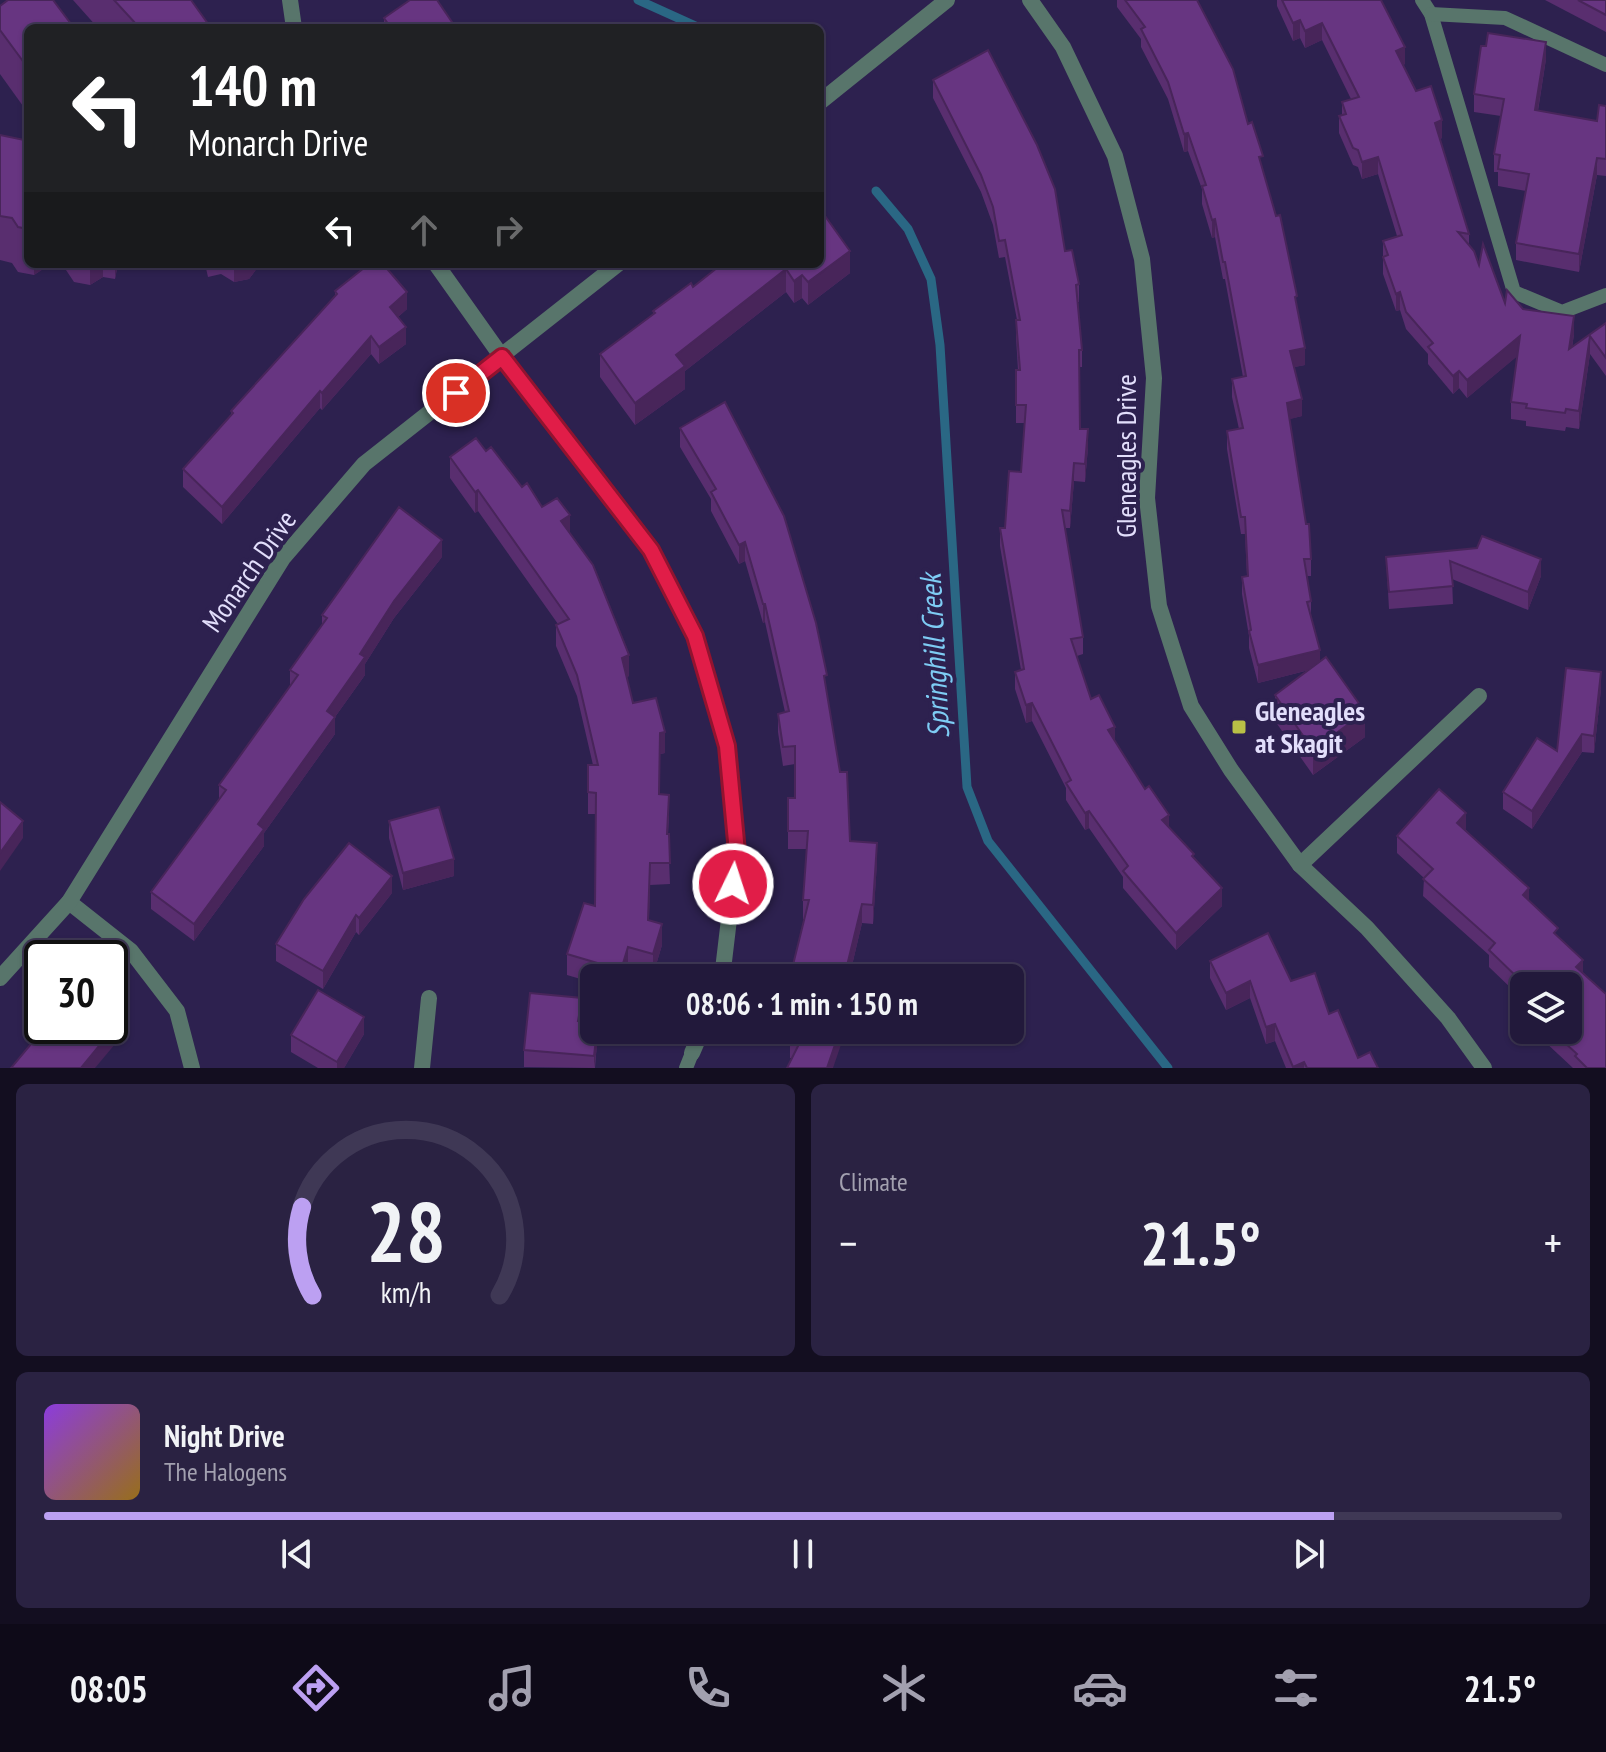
<!DOCTYPE html>
<meta charset="utf-8">
<style>
body{margin:0;font-family:"PT Sans Narrow",sans-serif;background:#2a2242;color:#f1f3f6;height:100vh;display:flex;flex-direction:column;font-size:30px;white-space:nowrap}
*{box-sizing:border-box;margin:0}
p{font-size:26px;color:#a2a0af}
.icon{flex:none;width:44px;height:44px;fill:none;stroke:currentColor;stroke-width:2;stroke-linecap:round;stroke-linejoin:round}
.map{position:relative;height:1068px;overflow:hidden}
.panel{display:flex;flex-direction:column;gap:16px;padding:16px;background:#130e20;flex:1}
.panel>*{flex:none}
.hud{position:absolute;left:24px;top:24px;width:800px;height:244px;border-radius:12px;box-shadow:0 2px 6px #0004,0 0 0 2px #3f3855;background:#202124;color:#fff;overflow:hidden}
.fabs{position:absolute;left:1510px;top:972px;display:grid;gap:16px}
.fabs a{display:grid;place-items:center;width:72px;height:72px;border-radius:12px;background:#22193b;box-shadow:0 2px 6px #0004,0 0 0 2px #3f3855;font-size:40px}
.speed{position:absolute;left:24px;top:940px;display:flex;gap:16px;font-size:40px;font-weight:700;text-align:center}
.speed>*{display:grid;place-content:center;width:104px;height:104px;border-radius:50%;background:#22193b;box-shadow:0 2px 6px #0004,0 0 0 2px #3f3855;line-height:1}
.speed .limit{border:4px solid #111;border-radius:12px;background:#fff;color:#111}
.pin{position:absolute;display:grid;place-items:center;width:68px;height:68px;color:#fff;margin:-34px;border:4px solid #fff;border-radius:50%;box-shadow:0 2px 8px #0007}
.me{position:absolute;width:88px;margin:-44px;rotate:4deg;stroke-linejoin:round;filter:drop-shadow(0 0 6px #0008)}
.turn{display:flex;align-items:center;gap:28px;height:168px;padding:0 32px;font-size:36px}
.turn .icon{width:104px;height:104px;stroke-width:2.5}
.turn b{display:block;font-size:56px;line-height:68px}
.lanes{display:flex;align-items:center;height:76px;padding:0 32px;background:#0003;justify-content:center;gap:40px;direction:ltr}
.lanes .off{opacity:.35}
.big{font-size:60px;font-weight:600;line-height:1.1}
.panel .widget{flex:1;display:flex;flex-direction:column;justify-content:center;gap:12px;min-width:0;padding:0 28px;border-radius:12px;background:#2a2242}
.panel .dial{align-items:center;gap:0}
.dial svg{height:208px;overflow:visible;fill:none;stroke:#3f3855;stroke-width:7;stroke-linecap:round;text-anchor:middle}
.dial text{fill:#f1f3f6;stroke:none}
.song{display:flex;align-items:center;gap:24px}
.cover{width:96px;height:96px;border-radius:12px;background:linear-gradient(135deg,hsl(270 70% 55%),hsl(40 70% 35%))}
.played{height:8px;border-radius:4px;background:linear-gradient(90deg,#bca0f2 85%,#3f3855 85%)}
.keys{display:flex;justify-content:space-around;direction:ltr}
.heat{display:flex;justify-content:space-between;align-items:center;font-size:44px;direction:ltr}
.panel .tiles{flex:1;display:grid;gap:16px;grid-template-columns:1fr 1fr}
.widget:last-child{grid-column:span 2}
.trip{position:absolute;left:580px;top:964px;width:444px;height:80px;border-radius:12px;background:#22193b;box-shadow:0 2px 6px #0004,0 0 0 2px #3f3855;font-weight:600;line-height:80px;text-align:center}
.dock{display:flex;height:128px;justify-content:space-around;align-items:center;background:#0e0a18;color:#a2a0af}
.dock .icon{width:56px;height:56px}
.dock .current{color:#bca0f2}
.dock b{font-size:36px;color:#f1f3f6}
.map>svg:first-child{display:block}
.lines{fill:none;stroke-linecap:round;stroke-linejoin:round}
.stream{stroke:#2a6784;stroke-width:9}
.lane{stroke:#58756b;stroke-width:14}
.street{stroke:#58756b;stroke-width:16}
.wall{fill:#592e6f}
.shaded-wall{fill:#48255a}
.building{fill:#673581;stroke:#48255a;stroke-width:2}
.route-casing{stroke:#92132f;stroke-width:20}
.route{stroke:#e11d48;stroke-width:14}
.poi-dot{fill:#b9c046;stroke:#2d214f;stroke-width:3}
.labels{text-anchor:middle;stroke-width:8;stroke-linejoin:round;paint-order:stroke}
.street-label{font-size:28px;fill:#e2defb;stroke:#2d214f}
.poi-label{font-size:28px;font-weight:bold;fill:#e2defb;stroke:#2d214f;text-anchor:start}
.water-label{font-size:30px;font-style:italic;fill:#7eccf4;stroke:#2d214f}
</style>
<div class="map">
<svg width="1606" height="1068" viewBox="0 0 1606 1068">
<rect width="100%" height="100%" fill="#2d214f"/>
<g class="lines">
<g class="stream">
<path d="M638 0 700 28"/>
<path d="M876 191 908 229 931 279 940 345 967 787 988 841 1168 1068"/>
</g>
<g class="lane">
<path d="M1422 0 1431 14 1514 292 1562 312 1606 295"/>
<path d="M1431 14 1505 18 1606 65"/>
<path d="M686 1068 692 1053"/>
</g>
<g class="street">
<path d="M290 0 294 28"/>
<path d="M1030 0 1063 47 1115 156 1142 259 1154 378 1147 498 1159 606 1191 706 1231 770 1300 865 1367 928 1448 1018 1484 1068"/>
<path d="M820 102 947 0"/>
<path d="M436 264 502 357 651 550 695 636 727 746 737 852 722 978"/>
<path d="M1300 865 1479 696"/>
<path d="M69 902 131 951 177 1011 192 1068"/>
<path d="M0 978 69 902 283 558 364 464 618 264"/>
<path d="M692 1053 702 1030"/>
<path d="M422 1068 429 998"/>
</g>
</g>
<g class="wall">
<path d="M73 0H191L211 28H98Z"/>
<path d="M1117 0H1197L1248 124 1263 170 1297 310 1305 365 1294 367 1302 416 1289 419 1311 559V576H1307L1311 601V617L1320 662 1365 737 1313 775 1275 721V695L1309 670 1258 683 1249 648V636L1242 594V577L1247 576 1245 534H1241L1227 449V431L1239 429 1232 397V379L1243 377 1225 279H1223L1215 237 1212 238 1202 204V189L1188 151 1184 152 1168 99 1141 47V39L1117 7Z"/>
<path d="M1277 0H1381L1405 64 1403 65 1442 138 1440 139 1469 234V245L1479 265 1505 303 1523 309 1574 334 1572 348 1606 323V376L1590 354 1579 429 1566 427 1565 431 1526 426V421L1511 419V402L1517 356 1467 398 1459 388 1453 394 1428 364V354L1406 329 1400 310 1396 311 1383 274V241L1397 236 1378 174 1362 179 1358 167 1353 165 1339 133V116L1342 115V102L1351 99 1322 40 1305 48 1300 38 1293 41 1277 6Z"/>
<path d="M1545 0H1606V32Z"/>
<path d="M0 6 28 28V113L0 74Z"/>
<path d="M384 18 456 28H384Z"/>
<path d="M1546 59 1538 111 1597 121 1606 106V176L1597 175 1579 272 1516 260V243L1526 191 1498 186V172H1494V154L1501 116 1474 112V94Z"/>
<path d="M933 80 1065 251 1079 284V302H1078L1082 350V367H1079L1080 429 1088 447 1085 482 1074 481 1070 528H1065L1083 637V654L1077 656 1091 699 1115 741 1169 827 1194 859 1222 906 1176 950 1123 888V877L1089 828 1085 830 1066 800V788L1032 721 1026 723 1015 689V672L1021 670 1000 546V528H1005L1021 472 1025 423H1016V370H1018L1016 337V320H1017L1005 257 999 258 993 225 981 192 933 98Z"/>
<path d="M0 135 24 140 28 138V264H118L115 279 103 277 90 285 74 282 66 270 46 267 34 275 18 272 12 263 0 260Z"/>
<path d="M205 264H269L258 267 249 279 234 282 221 274 208 277Z"/>
<path d="M280 264H308L307 266 290 270Z"/>
<path d="M722 264 850 273 808 305 802 298 794 303 786 292 685 371V389L635 425 600 377V354L653 314V311L693 287Z"/>
<path d="M335 291 407 309 398 317 406 344 379 364 371 354 322 410 320 408 222 524 183 487V469L231 415V411L335 297Z"/>
<path d="M725 402 827 692 850 841 877 862 873 924 862 923 849 978H792V969L804 919H803V900L807 849H788V798H795V764L783 766 778 732V714L785 712 765 622 763 623 745 561 739 564 711 511V499L680 447V428Z"/>
<path d="M486 451 570 533 629 676 627 677 633 703 665 753 660 754 659 794 669 816 668 834 670 884 650 885 649 920 662 945 653 975 628 968 625 978H594V983L567 975V954L595 906 596 814H588V765H593L577 696 556 646V625L558 624 478 511 475 513 450 478V457Z"/>
<path d="M1477 548 1541 576 1528 610 1452 579 1453 604 1389 609 1386 557Z"/>
<path d="M442 557 394 618 365 664V675L335 717V734L264 833V846L194 941 151 909V892L219 799V785L290 686V670L322 625V615Z"/>
<path d="M1601 689 1594 753 1582 752 1532 829 1503 809V792L1557 751Z"/>
<path d="M389 821 454 876 403 890 389 838Z"/>
<path d="M1466 830 1529 901 1558 937 1583 973 1606 1068H1573L1543 1040V1030H1568L1524 986V1010L1514 1000V991L1489 967V955L1423 896 1424 878 1397 853V836Z"/>
<path d="M392 893 359 935 356 932 323 989 276 961V944Z"/>
<path d="M1210 961 1291 981 1329 1014 1358 1058 1378 1068H1286L1275 1041 1266 1044 1250 998 1226 1010 1210 978Z"/>
<path d="M582 1015 581 1021 598 1030 595 1068 524 1067V1050Z"/>
<path d="M846 1030 792 1058H790V1039Z"/>
<path d="M364 1034 344 1068H318L291 1052V1035Z"/>
</g>
<g class="shaded-wall">
<path d="M1300 20V38L1293 41V23Z"/>
<path d="M1322 23V40L1305 48V31Z"/>
<path d="M1546 42V59L1535 128V110Z"/>
<path d="M1405 47V64L1396 69V51Z"/>
<path d="M1442 120V138L1435 140V123Z"/>
<path d="M1188 133V151L1184 152V134Z"/>
<path d="M1378 157V174L1362 179V162Z"/>
<path d="M1597 158V175L1579 272V254Z"/>
<path d="M1215 219V237L1212 238V220Z"/>
<path d="M850 251V273L808 305V282Z"/>
<path d="M34 264H46V267L34 275Z"/>
<path d="M90 264H103V277L90 285Z"/>
<path d="M115 264H118L115 279Z"/>
<path d="M234 264H269L258 267 249 279 234 282Z"/>
<path d="M290 264H308L307 266 290 270Z"/>
<path d="M786 269V292L685 371V389L635 425V403L676 355Z"/>
<path d="M802 275V298L794 303V281Z"/>
<path d="M407 292V309L390 324V307Z"/>
<path d="M1400 292V310L1396 311V294Z"/>
<path d="M1574 316V334L1569 367V349Z"/>
<path d="M406 327V344L379 364V347Z"/>
<path d="M371 336V354L322 410V393Z"/>
<path d="M1520 336V354L1467 398V380Z"/>
<path d="M1590 336V354L1579 429V411Z"/>
<path d="M1305 348V365L1290 368V351Z"/>
<path d="M1459 371V388L1453 394V376Z"/>
<path d="M320 391V408L222 524V507Z"/>
<path d="M1302 399V416L1287 420V403Z"/>
<path d="M1088 429V447L1085 482V464Z"/>
<path d="M1074 463V481L1070 528V511Z"/>
<path d="M478 490V511L475 513V492Z"/>
<path d="M570 515V536L561 521Z"/>
<path d="M442 540V557L394 618 365 664V675L335 717V734L264 833V846L194 941V924L258 824 360 654 394 601Z"/>
<path d="M745 542V561L739 564V545Z"/>
<path d="M1541 559V576L1528 610V592Z"/>
<path d="M763 604H765V622L763 623Z"/>
<path d="M1320 650V667L1258 683V665Z"/>
<path d="M629 655V676L622 679V658Z"/>
<path d="M1601 672V689L1594 753V736Z"/>
<path d="M1032 703V721L1026 723V705Z"/>
<path d="M1365 712V737L1313 775V750Z"/>
<path d="M1115 727V744L1108 730Z"/>
<path d="M665 732V753L660 754V733Z"/>
<path d="M1582 734V752L1532 829V811Z"/>
<path d="M1089 811V828L1085 830V813Z"/>
<path d="M1466 813V830L1457 840V823Z"/>
<path d="M1169 815V832L1162 820Z"/>
<path d="M23 821V838L0 871V853Z"/>
<path d="M877 843V862L873 924V905Z"/>
<path d="M454 859V876L403 890V873Z"/>
<path d="M392 876V893L359 935V918Z"/>
<path d="M1222 888V906L1176 950V933Z"/>
<path d="M1529 888V905L1523 895Z"/>
<path d="M862 904V923L849 978H844Z"/>
<path d="M356 915V932L323 989V971Z"/>
<path d="M662 924V945L653 975V954Z"/>
<path d="M628 947V968L625 978H621V970Z"/>
<path d="M1583 960V977L1576 967Z"/>
<path d="M1250 981V998L1226 1010V993Z"/>
<path d="M582 998V1015L578 1038V1021Z"/>
<path d="M126 1013V1031L95 1068H81Z"/>
<path d="M364 1017V1034L344 1068H337V1062Z"/>
<path d="M1275 1024V1041L1266 1044V1027Z"/>
<path d="M597 1030 598 1040 594 1068V1056Z"/>
<path d="M840 1030H846L833 1068H827Z"/>
<path d="M1304 1062V1068H1293V1067Z"/>
</g>
<g class="building">
<path d="M8 0H53L74 28H28V68L0 30V6Z"/>
<path d="M114 0H191L211 28H134L137 25Z"/>
<path d="M410 0H437L456 28H391L384 18Z"/>
<path d="M1125 0H1197L1233 69 1248 124 1252 122 1263 156 1259 157 1276 216 1280 215 1297 296 1295 297 1305 348 1290 351 1302 399 1287 403 1306 524H1309L1311 559H1304L1311 601 1307 602 1320 650 1258 665 1249 631 1251 630 1242 577 1248 576 1245 517H1241L1227 431 1243 428 1232 379 1246 376 1225 262H1223L1215 219 1212 220 1202 186 1206 185 1188 133 1184 134 1168 82 1141 29 1145 27Z"/>
<path d="M1282 0H1381L1405 47 1396 51 1416 91 1431 86 1442 120 1435 123 1469 234 1458 232 1474 251 1479 265 1483 244 1505 303 1507 290 1523 309 1574 316 1569 349 1606 323V358L1590 336 1579 411 1566 409 1565 413 1526 408 1527 404 1511 402 1520 336 1467 380 1459 371 1453 376 1428 347 1433 343 1406 312 1400 292 1396 294 1383 257 1388 255 1383 241 1402 235 1378 157 1362 162 1358 150 1353 148 1339 116 1346 114 1342 102 1359 97 1322 23 1305 31 1300 20 1293 23Z"/>
<path d="M1578 0H1606V15Z"/>
<path d="M1488 33 1546 42 1535 110 1597 121 1599 105 1606 106V159L1597 158 1579 254 1516 243 1529 174 1498 169 1500 155 1494 154 1504 99 1474 94 1481 46H1486Z"/>
<path d="M988 50 1037 145 1055 189 1065 251 1072 250 1079 284 1076 285 1082 350H1079L1080 429H1088L1085 464 1074 463 1070 511 1062 510 1083 637 1071 639 1091 699 1099 695 1115 727 1108 730 1145 789 1149 786 1169 815 1162 820 1194 854 1192 856 1222 888 1176 933 1123 871 1128 866 1089 811 1085 813 1066 783 1071 780 1032 703 1026 705 1015 672 1024 669 1000 528H1005L1009 471 1021 472 1026 405H1016V370H1020L1016 320H1020L1005 240 999 241 993 207 981 175 933 80Z"/>
<path d="M0 135 24 140 28 138V229L18 227 12 218 0 216Z"/>
<path d="M820 209 850 251 808 282 802 275 794 281 786 269 676 355 685 366 635 403 600 354 655 313 653 311 691 283 693 287 722 264H820Z"/>
<path d="M369 264H383L407 292 390 307 406 327 379 347 371 336 322 393 320 391 222 507 183 469 233 413 231 411 337 294 335 291Z"/>
<path d="M725 402 784 516 816 623 827 675 824 676 840 772H847L850 841 877 843 873 905 862 904 844 978H810L811 974 792 969 809 900H803L808 831H788V798H795V746L783 747 778 714 789 711 765 604H763L745 542 739 545 711 492 716 489 680 428Z"/>
<path d="M476 438 486 451 491 447 522 487 527 483 542 507 557 498 570 515 561 521 593 565 629 655 622 658 633 703 656 698 665 732 660 733 659 794 669 795 667 834H669L670 863H650L648 920 662 924 653 954 628 947 621 970 567 954 584 903 595 906 596 793 588 792V765H598L577 675 556 625 569 619 478 490 475 492 450 457Z"/>
<path d="M399 507 442 540 394 601 360 654 365 657 327 711 335 717 258 824 264 829 194 924 151 892 226 790 219 785 298 675 290 670 327 618 322 615Z"/>
<path d="M1482 536 1541 559 1528 592 1450 561 1453 586 1389 592 1386 557 1477 548Z"/>
<path d="M1326 657 1365 712 1313 750 1275 695Z"/>
<path d="M1566 668 1601 672 1594 736 1582 734 1532 811 1503 792 1537 738 1557 751Z"/>
<path d="M1439 789 1466 813 1457 823 1529 888 1523 895 1558 928 1554 933 1583 960 1576 967 1606 994V1068H1587L1575 1056 1577 1054 1551 1030H1568V986H1524V993L1514 983 1518 978 1489 950 1495 943 1423 879 1433 869 1397 836Z"/>
<path d="M0 802 23 821 0 853Z"/>
<path d="M439 807 454 859 403 873 389 821Z"/>
<path d="M349 843 392 876 359 918 356 915 323 971 276 944 304 899Z"/>
<path d="M1268 933 1291 981 1315 973 1329 1014 1338 1010 1358 1058 1370 1052 1378 1068H1307L1304 1062 1293 1067 1275 1024 1266 1027 1250 981 1226 993 1210 961Z"/>
<path d="M318 990 364 1017 337 1062 291 1035Z"/>
<path d="M530 993 582 998 578 1021 594 1022V1030H597L594 1056 524 1050Z"/>
<path d="M110 1000 126 1013 81 1068H11L46 1026H110Z"/>
<path d="M793 1030H840L827 1068H787L800 1042 790 1039Z"/>
</g>
<g class="lines">
<defs>
<path id="route" d="M456 393 502 357 651 550 695 636 727 746 737 852 733 884"/>
</defs>
<use href="#route" class="route-casing"/>
<use href="#route" class="route"/>
</g>
<rect class="poi-dot" x="1231" y="719" width="16" height="16" rx="4"/>
<g class="labels">
<g class="street-label">
<text transform="translate(1126 456) rotate(-90)" y="10">Gleneagles Drive</text>
<text transform="translate(249 571) rotate(-55)" y="10">Monarch Drive</text>
</g>
<g class="poi-label">
<text x="1255" y="721">Gleneagles<tspan x="1255" dy="32">at Skagit</tspan></text>
</g>
<g class="water-label">
<text transform="translate(935 656) rotate(-93)" y="10">Springhill Creek</text>
</g>
</g>
</svg>
<div class="fabs">
<a><svg class="icon" aria-label="layers" viewBox="0 0 24 24"><path d="M12 4l9 5-9 5-9-5zM3 14l9 5 9-5"/></svg></a>
</div>
<div class="speed"><div class="limit">30</div></div>
<div class="pin" style="left:456px;top:393px;background:#d93025"><svg class="icon" aria-label="arrive" viewBox="0 0 24 24"><path d="M6 21V4h12l-3 4 3 4H6"/></svg></div>
<svg class="me" style="left:733px;top:884px" viewBox="-20 -20 40 40"><circle r="17" fill="#e11d48" stroke="#fff" stroke-width="3"/><path d="M0-11L8 9 0 5-8 9z" fill="#fff"/></svg>
<div class="trip">08:06 · 1 min · 150 m</div>
<div class="hud">
<div class="turn"><svg class="icon" aria-label="left" viewBox="0 0 24 24"><path d="M17 20v-9H6M10 6l-5 5 5 5"/></svg><div><b>140 m</b>Monarch Drive</div></div>
<div class="lanes"><svg class="icon" aria-label="left" viewBox="0 0 24 24"><path d="M17 20v-9H6M10 6l-5 5 5 5"/></svg><svg class="icon off" aria-label="ahead" viewBox="0 0 24 24"><path d="M12 20V5M6 11l6-6 6 6"/></svg><svg class="icon off" aria-label="right" viewBox="0 0 24 24"><path d="M7 20v-9h11M14 6l5 5-5 5"/></svg></div>
</div>
</div>
<section class="panel">
<div class="tiles">
<div class="widget dial"><svg viewBox="0 0 100 80">
<path d="M14 69A42 42 0 1 1 86 69"/>
<path d="M14 69A42 42 0 0 1 10 35" stroke="#bca0f2"/>
<text x="50" y="56" font-size="32" font-weight="700">28</text>
<text x="50" y="72" font-size="11">km/h</text>
</svg></div>
<div class="widget"><p>Climate</p>
<div class="heat"><a>−</a><b class="big">21.5°</b><a>+</a></div>
</div>
<div class="widget">
<div class="song"><i class="cover"></i><div><b>Night Drive</b><p>The Halogens</p></div></div>
<div class="played"></div>
<div class="keys"><svg class="icon" aria-label="previous" viewBox="0 0 24 24"><path d="M18 5L8 12l10 7zM5 5v14"/></svg><svg class="icon" aria-label="pause" viewBox="0 0 24 24"><path d="M8 5v14M16 5v14"/></svg><svg class="icon" aria-label="next" viewBox="0 0 24 24"><path d="M6 5l10 7-10 7zM19 5v14"/></svg></div>
</div>
</div>
</section>
<nav class="dock">
<b>08:05</b>
<svg class="icon current" aria-label="directions" viewBox="0 0 24 24"><path d="M12 3l9 9-9 9-9-9zM9 14v-3h6M13 9l2 2-2 2"/></svg>
<svg class="icon" aria-label="music" viewBox="0 0 24 24"><path d="M9 18V5l10-2v13"/><circle cx="6" cy="18" r="3"/><circle cx="16" cy="16" r="3"/></svg>
<svg class="icon" aria-label="phone" viewBox="0 0 24 24"><path d="M5 4h4l2 5-3 2q2 4 5 5l2-3 5 2v4C11 20 4 13 5 4z"/></svg>
<svg class="icon" aria-label="climate" viewBox="0 0 24 24"><path d="M12 3v18M4 7l16 10M4 17L20 7"/></svg>
<svg class="icon" aria-label="car" viewBox="0 0 24 24"><path d="M5 17H2v-5l4-1 3-4h7l3 4 3 1v5h-3M9 17h6M6 11h13"/><circle cx="7" cy="17" r="2"/><circle cx="17" cy="17" r="2"/></svg>
<svg class="icon" aria-label="filters" viewBox="0 0 24 24"><path d="M4 7h16M4 17h16"/><circle cx="9" cy="7" r="2"/><circle cx="15" cy="17" r="2"/></svg>
<b>21.5°</b>
</nav>
